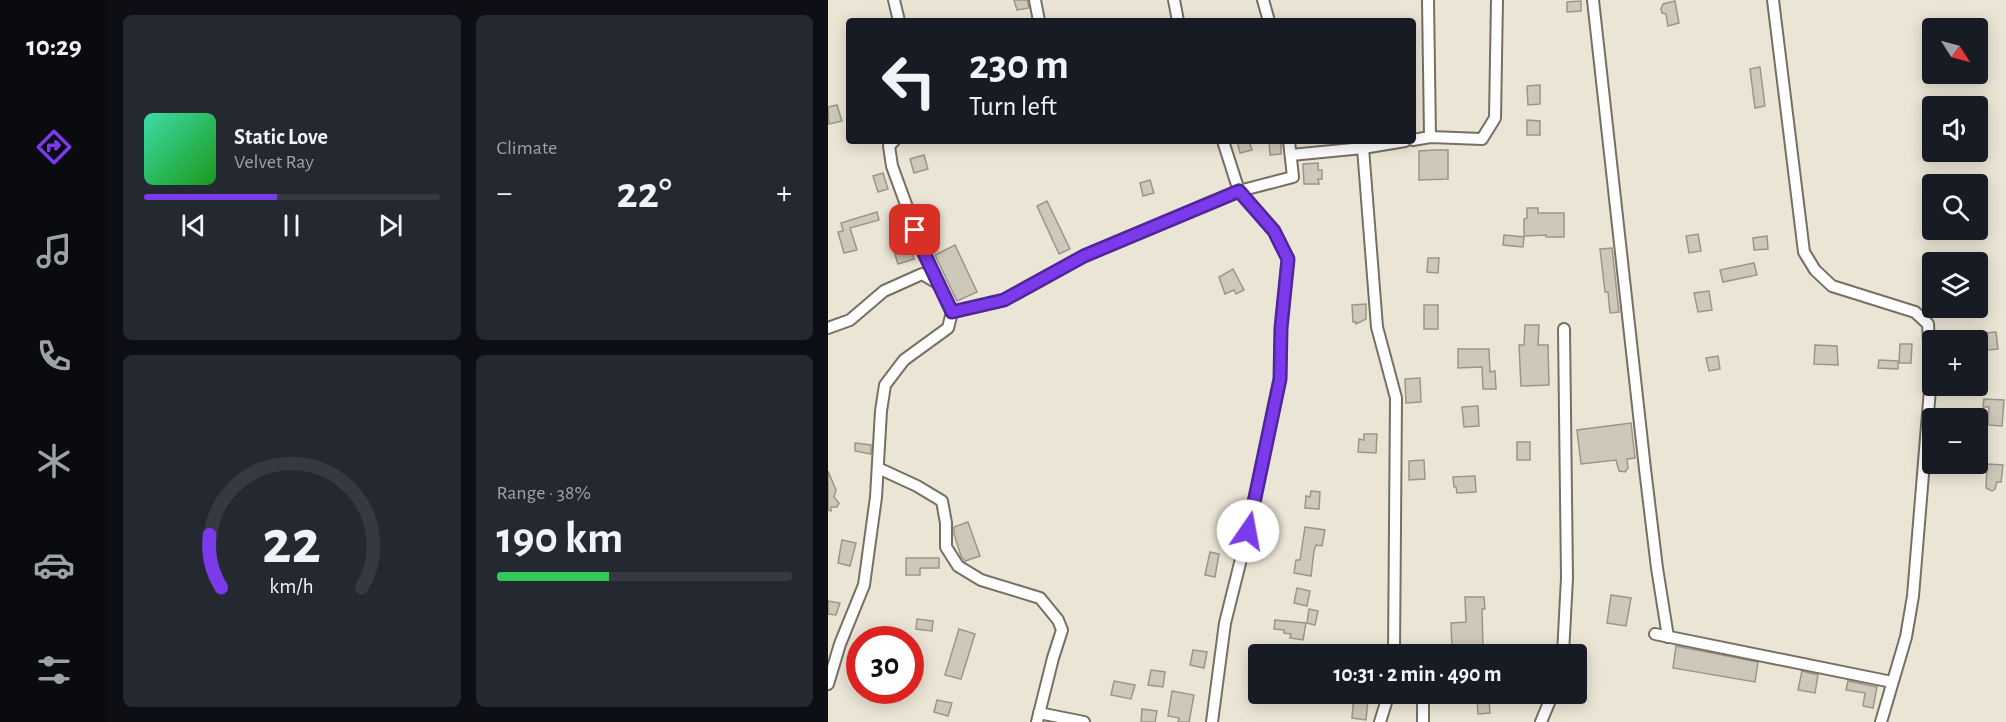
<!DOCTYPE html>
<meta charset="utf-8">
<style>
body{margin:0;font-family:"Alegreya Sans",sans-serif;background:#242831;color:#f1f3f6;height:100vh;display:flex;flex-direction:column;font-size:22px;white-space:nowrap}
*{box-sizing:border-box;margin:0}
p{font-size:20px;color:#9ea1a6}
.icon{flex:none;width:33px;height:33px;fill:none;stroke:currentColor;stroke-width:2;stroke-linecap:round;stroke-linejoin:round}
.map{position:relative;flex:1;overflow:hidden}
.panel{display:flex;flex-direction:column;gap:15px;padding:15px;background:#0d0f14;width:720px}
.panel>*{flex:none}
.hud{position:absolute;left:18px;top:18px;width:570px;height:126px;border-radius:6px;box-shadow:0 3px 15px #0003;background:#171b24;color:#f1f3f6;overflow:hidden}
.needle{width:39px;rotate:126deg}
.tools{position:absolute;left:1094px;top:18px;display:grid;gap:12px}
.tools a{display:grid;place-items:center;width:66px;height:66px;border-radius:6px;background:#171b24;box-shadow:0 3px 15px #0003;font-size:30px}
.speed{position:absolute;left:18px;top:626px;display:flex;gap:12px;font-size:30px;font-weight:700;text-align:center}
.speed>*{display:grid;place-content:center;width:78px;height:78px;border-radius:50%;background:#171b24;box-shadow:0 3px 15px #0003;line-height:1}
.speed .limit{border:9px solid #d22;background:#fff;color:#111}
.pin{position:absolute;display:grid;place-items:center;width:51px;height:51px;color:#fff;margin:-26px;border-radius:12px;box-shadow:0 3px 9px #0006}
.me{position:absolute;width:66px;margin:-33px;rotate:12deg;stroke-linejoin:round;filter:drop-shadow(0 0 4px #0008)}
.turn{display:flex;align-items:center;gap:21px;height:126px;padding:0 24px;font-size:27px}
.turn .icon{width:78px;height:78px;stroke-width:2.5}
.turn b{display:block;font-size:42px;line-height:51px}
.big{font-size:45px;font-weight:700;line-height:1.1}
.panel .card{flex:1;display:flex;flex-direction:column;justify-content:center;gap:9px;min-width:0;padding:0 21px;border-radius:9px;background:#242831}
.panel .dial{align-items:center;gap:0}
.dial svg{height:156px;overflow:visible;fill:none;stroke:#363941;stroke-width:7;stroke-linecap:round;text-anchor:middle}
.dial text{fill:#f1f3f6;stroke:none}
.song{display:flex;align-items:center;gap:18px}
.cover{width:72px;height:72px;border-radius:9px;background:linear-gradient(135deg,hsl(160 70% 55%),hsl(120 70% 35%))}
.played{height:6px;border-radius:3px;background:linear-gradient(90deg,#7c3aed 45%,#363941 45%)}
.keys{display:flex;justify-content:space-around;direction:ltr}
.heat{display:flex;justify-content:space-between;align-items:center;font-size:33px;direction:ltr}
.charge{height:9px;border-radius:4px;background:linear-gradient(90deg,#34c759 38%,#363941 0)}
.panel .tiles{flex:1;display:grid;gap:15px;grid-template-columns:repeat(2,1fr)}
.trip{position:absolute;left:420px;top:644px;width:339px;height:60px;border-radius:6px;background:#171b24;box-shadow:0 3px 15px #0003;font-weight:700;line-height:60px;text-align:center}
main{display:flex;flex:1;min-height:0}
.menu{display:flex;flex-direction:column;width:108px;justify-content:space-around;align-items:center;background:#090b0e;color:#9ea1a6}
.menu .icon{width:42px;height:42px}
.menu .on{color:#7c3aed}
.menu b{font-size:27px;color:#f1f3f6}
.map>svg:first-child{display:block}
.building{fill:#cdc8b9;stroke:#9b9688;stroke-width:1.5}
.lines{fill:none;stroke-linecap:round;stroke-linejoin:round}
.minor-casing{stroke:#757063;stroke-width:14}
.minor{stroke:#fff;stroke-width:10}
.route-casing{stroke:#51269a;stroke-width:15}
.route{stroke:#7c3aed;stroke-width:10}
</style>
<main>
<nav class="menu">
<b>10:29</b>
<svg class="icon on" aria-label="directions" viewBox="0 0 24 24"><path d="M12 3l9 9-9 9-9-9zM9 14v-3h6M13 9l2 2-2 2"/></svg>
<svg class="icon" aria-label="music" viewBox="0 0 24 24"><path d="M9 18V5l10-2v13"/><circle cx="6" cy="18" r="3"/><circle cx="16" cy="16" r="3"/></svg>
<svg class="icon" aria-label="phone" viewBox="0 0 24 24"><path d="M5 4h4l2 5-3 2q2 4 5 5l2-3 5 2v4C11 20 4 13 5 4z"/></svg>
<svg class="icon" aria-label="climate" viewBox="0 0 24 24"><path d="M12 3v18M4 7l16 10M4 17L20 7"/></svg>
<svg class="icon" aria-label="car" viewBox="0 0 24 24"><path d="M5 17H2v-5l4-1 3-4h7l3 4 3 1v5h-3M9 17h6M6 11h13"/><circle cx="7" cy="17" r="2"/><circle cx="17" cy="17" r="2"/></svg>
<svg class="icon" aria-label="filters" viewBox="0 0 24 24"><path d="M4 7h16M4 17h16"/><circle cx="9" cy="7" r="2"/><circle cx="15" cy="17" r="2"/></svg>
</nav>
<section class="panel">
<div class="tiles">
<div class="card">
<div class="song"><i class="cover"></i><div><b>Static Love</b><p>Velvet Ray</p></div></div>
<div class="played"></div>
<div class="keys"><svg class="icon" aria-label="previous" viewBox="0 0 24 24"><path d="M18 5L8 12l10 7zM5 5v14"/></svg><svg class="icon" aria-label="pause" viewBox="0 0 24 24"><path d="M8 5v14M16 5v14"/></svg><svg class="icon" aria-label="next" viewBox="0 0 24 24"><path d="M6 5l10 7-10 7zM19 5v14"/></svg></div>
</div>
<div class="card"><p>Climate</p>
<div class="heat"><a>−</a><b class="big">22°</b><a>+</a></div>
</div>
<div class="card dial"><svg viewBox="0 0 100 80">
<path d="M14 69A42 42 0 1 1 86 69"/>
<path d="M14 69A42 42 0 0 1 8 42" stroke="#7c3aed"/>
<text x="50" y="56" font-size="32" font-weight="700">22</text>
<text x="50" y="72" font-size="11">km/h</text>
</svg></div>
<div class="card"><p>Range · 38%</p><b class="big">190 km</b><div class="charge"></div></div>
</div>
</section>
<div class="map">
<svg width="1178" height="722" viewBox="0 0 1178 722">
<rect width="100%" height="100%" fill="#ebe5d6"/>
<g class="building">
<path d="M186 0H199L201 8 189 10Z"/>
<path d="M753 1V11L739 12V2Z"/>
<path d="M847 1 851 23 840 26 838 14 834 13 833 9 835 4Z"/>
<path d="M932 67 937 106 927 108 922 69Z"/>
<path d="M712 85V104L700 105 699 86Z"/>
<path d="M9 105 14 121 1 124 0 107Z"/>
<path d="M699 120 712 121V135H699Z"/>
<path d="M409 141H421L424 150 412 153Z"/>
<path d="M453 141V154L442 155 441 142Z"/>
<path d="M606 150H620V179L591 180V151Z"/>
<path d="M96 155 100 169 86 173 82 159Z"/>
<path d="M490 163V170H494V179H490L491 184H476L475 164Z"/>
<path d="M55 173 60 189 50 192 45 176Z"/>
<path d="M322 180 326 193 315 196 312 183Z"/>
<path d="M219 201 242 249 231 254 209 206Z"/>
<path d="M699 208H710V213H736V237H718V235L696 236V219L699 218Z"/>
<path d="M49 212 51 220 22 228 29 250 16 253 10 232 15 231 13 223Z"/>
<path d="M870 234 873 251 861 253 858 236Z"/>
<path d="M676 235 696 237 695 247 675 245Z"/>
<path d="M939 236 940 249 926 250 925 238Z"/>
<path d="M127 245 149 292 129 301 107 255Z"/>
<path d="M82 246 86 259 70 264 66 251Z"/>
<path d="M784 248 791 312 782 313 780 292H777L772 249Z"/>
<path d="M600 258H611L610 273 599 272Z"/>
<path d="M926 263 929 275 895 282 892 270Z"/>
<path d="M405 269 416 290 408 294 406 290 397 294 391 277Z"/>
<path d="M881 291 884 310 870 312 866 293Z"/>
<path d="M538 304V319L528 324V322H525L524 305Z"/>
<rect x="596" y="305" width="14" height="24"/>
<path d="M697 325H711L710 345H720L721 385 693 386 691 345H696Z"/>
<path d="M1168 332 1170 349 1159 350 1157 333Z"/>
<path d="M1072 344H1084L1083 363H1071Z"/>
<path d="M987 345 1009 346 1010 365 986 364Z"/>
<path d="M630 349H661L662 372 667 371 668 389H655L654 367 630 368Z"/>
<path d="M890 356 892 369 881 371 878 358Z"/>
<path d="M1051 360 1070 361V369L1050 368Z"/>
<path d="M592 378 593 402 578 403 577 379Z"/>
<path d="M1156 399 1176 400 1174 426 1160 425 1161 407H1155Z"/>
<path d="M650 406 651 426 636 427 634 407Z"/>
<path d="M803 423 807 458 799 459 800 468 797 472 791 471 788 460 753 464 749 430Z"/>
<path d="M536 434H549L548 453 530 452 531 439 536 440Z"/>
<rect x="689" y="442" width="13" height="18"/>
<path d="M27 443 43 445V454L27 451Z"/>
<path d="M596 460 597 479 581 480V461Z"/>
<path d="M1159 464 1175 465 1173 482H1169L1167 489 1164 491 1158 488Z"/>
<path d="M0 471 8 490 6 497 11 503 9 507H3V511L0 510Z"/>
<path d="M647 476 648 492 629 493 628 487H626L625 477Z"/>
<path d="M483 491 492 492 491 509 477 508 478 496 482 497Z"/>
<path d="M140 522 152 556 137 561 133 556 126 534V527Z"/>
<path d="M477 527 497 530 494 546 488 545 486 551 483 576 466 573 468 560H472Z"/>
<path d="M14 540 28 543 22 566 10 563Z"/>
<path d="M382 552 391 554 387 577 377 575Z"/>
<path d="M78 558H111V568H92V575H78Z"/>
<path d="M469 588 482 591 479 606 466 603Z"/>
<path d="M783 595 803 598 798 626 779 623Z"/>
<path d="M637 597H656L657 609H654L655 648 624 649 623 623 638 622Z"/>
<path d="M0 601 12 603 8 615 0 614Z"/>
<path d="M481 609 490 611 487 625 479 623Z"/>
<path d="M89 619 105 621 104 631 88 629Z"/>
<path d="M447 620 478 623 475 640 462 638 463 634 456 633V630L446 629Z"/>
<path d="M131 629 147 634 133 679 117 675Z"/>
<path d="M848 646 930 662 927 682 845 668Z"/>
<path d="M365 650 379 652 376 668 362 665Z"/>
<path d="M323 670 337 672 335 687 320 685Z"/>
<path d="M974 671 990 675 987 693 970 690Z"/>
<path d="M286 681 307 685 303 699 283 695Z"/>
<path d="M1020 681 1049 687 1045 708 1035 706 1037 693 1018 690Z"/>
<path d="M344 691 366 695 361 722H350L351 718 340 716Z"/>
<path d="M526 693H536L535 700H540L538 720 524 718Z"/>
<path d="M109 700 124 703 120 716 106 712Z"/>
<path d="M649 700H661L662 713 650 714Z"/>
<path d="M314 709 329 711 327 722H313Z"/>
</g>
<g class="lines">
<defs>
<g id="minor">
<path d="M66 0 71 21"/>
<path d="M207 0 211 21"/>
<path d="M346 0 350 21"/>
<path d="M435 0 441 21"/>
<path d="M600 0 602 137"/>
<path d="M765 0 817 469 829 568 840 637"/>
<path d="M945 0 976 252 987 270 1004 286 1087 312 1100 324 1103 377 1085 596 1078 637 1053 722"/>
<path d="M585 140 602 137 654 139 667 118 669 0"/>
<path d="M66 141 61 146 64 166 95 251 124 312"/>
<path d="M535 148 549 327 568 398 566 654"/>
<path d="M463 155 535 148 577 141"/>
<path d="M124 312 176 300 256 256 411 191 465 177 461 141"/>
<path d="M0 328 22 320 56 291 94 274 111 284"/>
<path d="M50 468 89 486 114 501 118 523V547L130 566 153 580 212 598 230 620 234 630 225 658 209 722"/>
<path d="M827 634 1064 682"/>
<path d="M735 654 739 578 736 329"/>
<path d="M0 684 12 644 36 585 48 497 53 411 57 385 76 360 120 328 124 312"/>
<path d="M211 713 256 722"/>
<path d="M384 722 397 623 420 531 452 379 453 328 460 259 446 231 411 191 395 141"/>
<path d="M552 722 561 693"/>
<path d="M595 722V693"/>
<path d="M713 722 725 693"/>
</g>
</defs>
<use href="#minor" class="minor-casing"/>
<use href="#minor" class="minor"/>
</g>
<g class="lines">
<defs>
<path id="route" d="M87 230 95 251 124 312 176 300 256 256 411 191 446 231 460 259 453 328 452 379 420 531"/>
</defs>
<use href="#route" class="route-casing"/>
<use href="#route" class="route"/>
</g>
</svg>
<div class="tools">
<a><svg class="needle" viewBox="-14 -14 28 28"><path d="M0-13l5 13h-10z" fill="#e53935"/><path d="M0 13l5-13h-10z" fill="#9ea1a6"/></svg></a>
<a><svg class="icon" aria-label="sound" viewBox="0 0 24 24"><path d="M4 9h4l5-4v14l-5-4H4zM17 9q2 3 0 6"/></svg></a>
<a><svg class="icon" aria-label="search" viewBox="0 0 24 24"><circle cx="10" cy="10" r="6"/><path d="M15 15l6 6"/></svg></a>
<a><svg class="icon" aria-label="layers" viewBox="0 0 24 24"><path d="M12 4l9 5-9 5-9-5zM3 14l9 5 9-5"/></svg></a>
<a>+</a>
<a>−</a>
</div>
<div class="speed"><div class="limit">30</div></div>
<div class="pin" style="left:87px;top:230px;background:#d93025"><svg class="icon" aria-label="arrive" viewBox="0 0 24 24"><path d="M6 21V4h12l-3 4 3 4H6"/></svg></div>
<svg class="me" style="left:420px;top:531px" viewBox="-20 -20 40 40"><circle r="19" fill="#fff"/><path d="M0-13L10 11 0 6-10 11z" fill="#7c3aed"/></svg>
<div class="trip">10:31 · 2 min · 490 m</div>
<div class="hud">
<div class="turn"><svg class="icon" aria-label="left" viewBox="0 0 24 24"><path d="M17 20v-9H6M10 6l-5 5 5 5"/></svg><div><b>230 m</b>Turn left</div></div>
</div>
</div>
</main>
